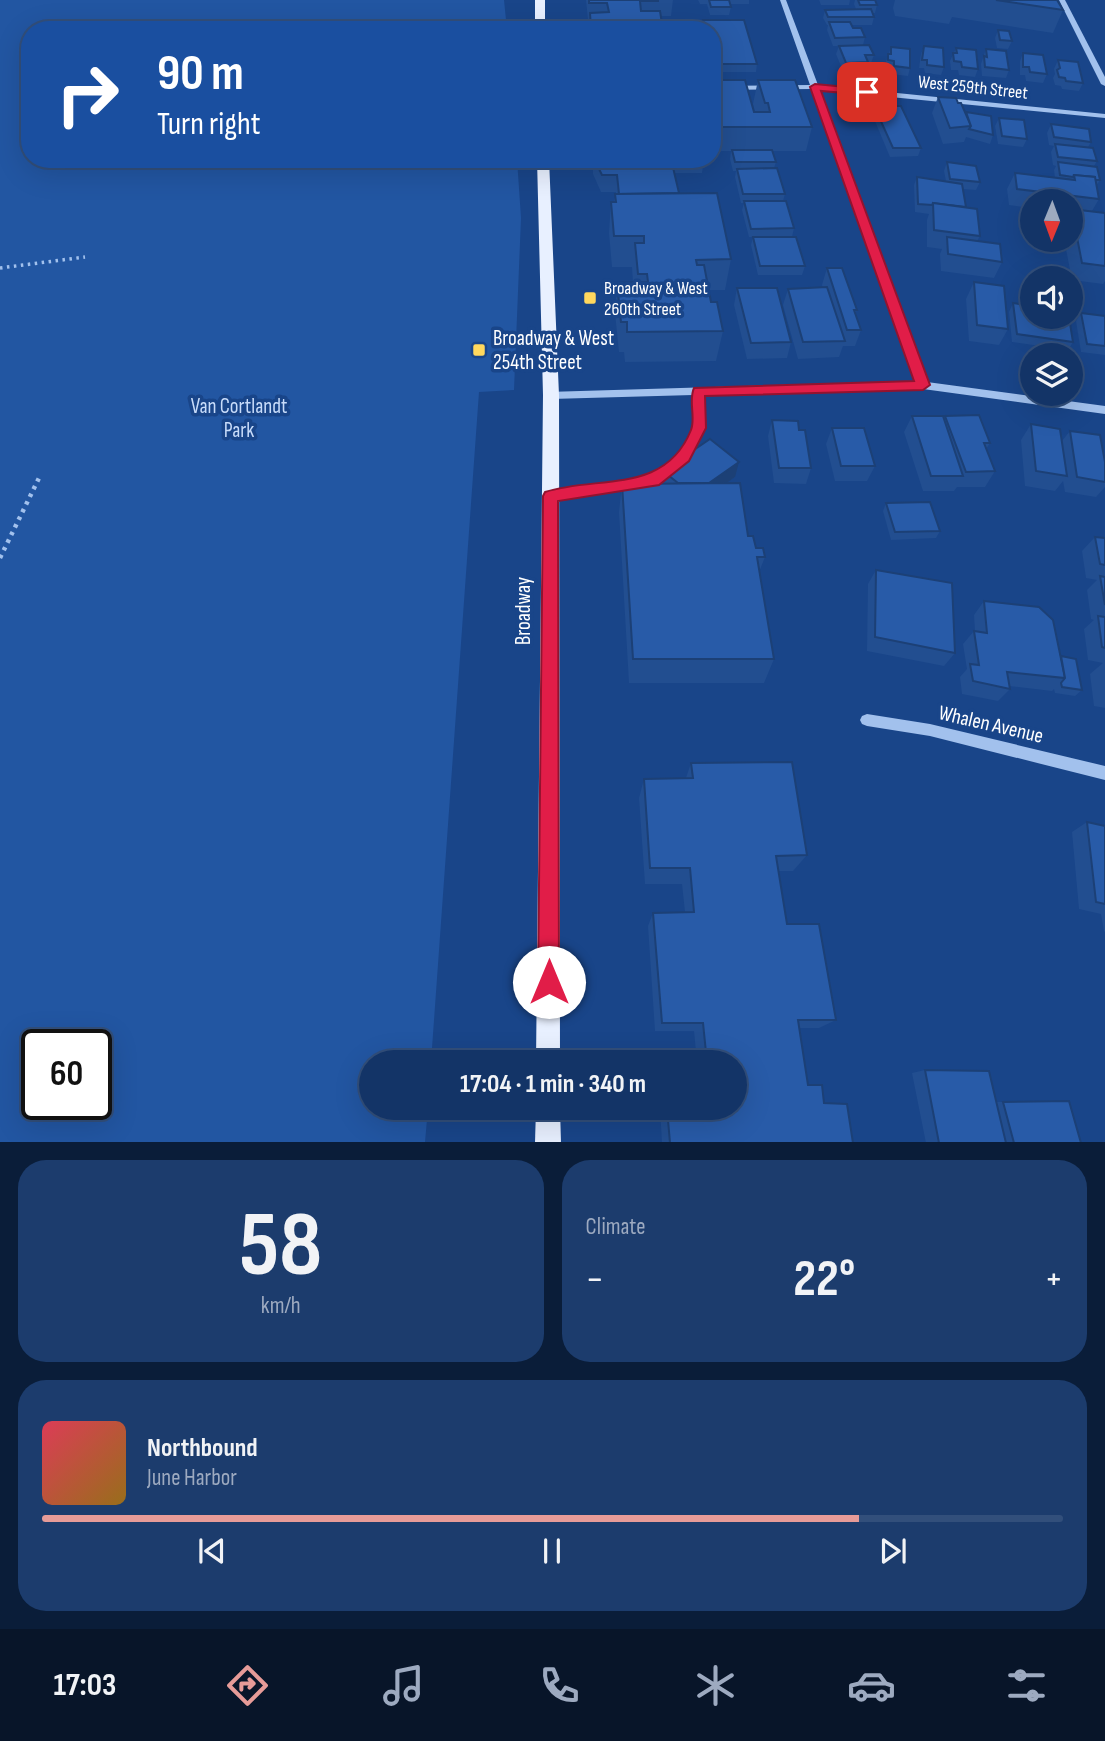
<!DOCTYPE html>
<meta charset="utf-8">
<style>
body{margin:0;font-family:"Sofia Sans Condensed",sans-serif;background:#1c3c6d;color:#f1f3f6;height:100vh;display:flex;flex-direction:column;font-size:26px;white-space:nowrap}
*{box-sizing:border-box;margin:0}
p{font-size:23px;color:#9daac0}
.icon{flex:none;width:38px;height:38px;fill:none;stroke:currentColor;stroke-width:2;stroke-linecap:round;stroke-linejoin:round}
.map{position:relative;height:1142px;overflow:hidden}
.side{display:flex;flex-direction:column;gap:18px;padding:18px;background:#0a1d39;flex:1}
.side>*{flex:none}
.guide{position:absolute;left:21px;top:21px;width:700px;height:147px;border-radius:28px;box-shadow:0 7px 28px #0002,0 0 0 2px #324f7b;background:#1a4fa0;color:#fff;overflow:hidden}
.needle{width:46px;rotate:181deg}
.fabs{position:absolute;left:1020px;top:189px;display:grid;gap:14px}
.fabs a{display:grid;place-items:center;width:63px;height:63px;border-radius:50%;background:#133467;box-shadow:0 7px 28px #0002,0 0 0 2px #324f7b;font-size:35px}
.speed{position:absolute;left:21px;top:1029px;display:flex;gap:14px;font-size:35px;font-weight:700;text-align:center}
.speed>*{display:grid;place-content:center;width:91px;height:91px;border-radius:50%;background:#133467;box-shadow:0 7px 28px #0002,0 0 0 2px #324f7b;line-height:1}
.speed .limit{border:4px solid #111;border-radius:10px;background:#fff;color:#111}
.pin{position:absolute;display:grid;place-items:center;width:60px;height:60px;color:#fff;margin:-30px;border-radius:14px;box-shadow:0 4px 10px #0006}
.me{position:absolute;width:77px;margin:-38px;rotate:0deg;stroke-linejoin:round;filter:drop-shadow(0 0 5px #0008)}
.turn{display:flex;align-items:center;gap:24px;height:147px;padding:0 21px;font-size:32px}
.turn .icon{width:91px;height:91px;stroke-width:2.5}
.turn b{display:block;font-size:49px;line-height:60px}
.big{font-size:52px;font-weight:700;line-height:1.1}
.side .card{flex:1;display:flex;flex-direction:column;justify-content:center;gap:10px;min-width:0;padding:0 24px;border-radius:28px;background:#1c3c6d}
.side .dial{align-items:center;gap:0}
.dial b{font-size:91px;line-height:1}
.song{display:flex;align-items:center;gap:21px}
.cover{width:84px;height:84px;border-radius:10px;background:linear-gradient(135deg,hsl(350 70% 55%),hsl(40 70% 35%))}
.played{height:7px;border-radius:4px;background:linear-gradient(90deg,#e69b98 80%,#324f7b 80%)}
.keys{display:flex;justify-content:space-around;direction:ltr}
.heat{display:flex;justify-content:space-between;align-items:center;font-size:38px;direction:ltr}
.side .tiles{flex:1;display:grid;gap:18px;grid-template-columns:1fr 1fr}
.card:last-child{grid-column:span 2}
.trip{position:absolute;left:359px;top:1050px;width:388px;height:70px;border-radius:35px;background:#133467;box-shadow:0 7px 28px #0002,0 0 0 2px #324f7b;font-weight:700;line-height:70px;text-align:center}
.dock{display:flex;height:112px;justify-content:space-around;align-items:center;background:#081529;color:#9daac0}
.dock .icon{width:49px;height:49px}
.dock .on{color:#e69b98}
.dock b{font-size:32px;color:#f1f3f6}
.map>svg:first-child{display:block}
.green{fill:#2256a2;fill-rule:evenodd}
.lines{fill:none;stroke-linecap:round;stroke-linejoin:round}
.path-far1{stroke:#a2c1ed;stroke-width:3.5;stroke-dasharray:2.5 4.5;stroke-linecap:butt}
.path{stroke:#a2c1ed;stroke-width:4.5;stroke-dasharray:3.5 5;stroke-linecap:butt}
.minor{fill:#a2c1ed;fill-rule:evenodd}
.major{fill:#e8f0ff;fill-rule:evenodd}
.wall{fill:#224e90}
.shaded-wall{fill:#1c4076}
.building{fill:#285ba8;stroke:#1c4076;stroke-width:2}
.route{fill:#e11d48;stroke:#92132f;stroke-width:2}
.poi-dot{fill:#ffd85e;stroke:#194589;stroke-width:2.5}
.labels{text-anchor:middle;stroke-width:7;stroke-linejoin:round;paint-order:stroke}
.far-street-label{font-size:18px;fill:#fff;stroke:#194589}
.far-poi-label{font-size:18px;fill:#fff;stroke:#194589;text-anchor:start}
.poi-label{font-size:21px;fill:#fff;stroke:#194589;text-anchor:start}
.park-label{font-size:21px;fill:#c8dcfa;stroke:#194589}
.street-label{font-size:21px;fill:#fff;stroke:#194589}
</style>
<div class="map">
<svg width="1105" height="1143" viewBox="0 0 1105 1143">
<rect width="100%" height="100%" fill="#194589"/>
<path class="green" d="M0 0H504L507 30H30V159H517L521 218 514 390 479 392 431 1062H371V1108H428L425 1142H0ZM37 1045H96V1104H37Z"/>
<g class="lines">
<path class="path-far1" d="M0 268 85 257"/>
<path class="path" d="M0 558 39 478"/>
<g class="minor">
<path d="M780 0H786L818 85 1105 114V118L819 90 927 382 1105 406V414L923 389 703 395 704 428 688 460 658 484 550 500 546 499 544 496 550 492 651 477 680 454 694 428 693 395 551 399 546 395 547 392 916 381 812 89 712 90V86L810 85Z"/>
<path d="M1059 0H1065L1105 77V86L1101 84Z"/>
<path d="M867 714 930 724 1105 766V780L930 736 867 726 862 724 860 720 862 716Z"/>
</g>
<g class="major">
<rect x="535" y="0" width="10" height="30"/>
<path d="M537 159H549L559 395 560 1062H536L543 395Z"/>
<path d="M536 1108H560L561 1143H535Z"/>
</g>
</g>
<g class="wall">
<path d="M586 0H673L671 16H661L663 30H589Z"/>
<path d="M698 0H749V4H730L731 7 729 15H710L707 4H700Z"/>
<path d="M819 0H850L849 5H821Z"/>
<path d="M855 0H875L877 5 875 13H873L874 17 872 25H852L853 28 865 37 863 45 874 55 871 63H868L866 70 843 71 836 54 839 46H847H833L827 30 828 25H827L823 18 825 10 856 9 854 4Z"/>
<path d="M895 0H1057L1063 10 1053 33 952 17 949 24 895 16 893 8Z"/>
<path d="M703 20 757 64 756 72H719L716 60H712V30H702Z"/>
<path d="M998 30 1012 41 1008 49 997 48 995 38Z"/>
<path d="M924 46 944 67 941 75 925 73 924 68H919L921 54Z"/>
<path d="M891 47 910 68 908 76 891 74V69H886V62Z"/>
<path d="M956 48 978 69 975 77 959 75 958 70H951L950 61Z"/>
<path d="M986 49 1009 70 1006 78 982 76 981 64Z"/>
<path d="M1023 53 1047 74 1043 83 1026 81 1025 75H1020V61Z"/>
<path d="M1058 60 1083 83 1079 91 1062 89 1061 86 1055 85 1053 78 1055 74 1054 69Z"/>
<path d="M712 80 755 112 753 104 758 80 812 127 806 151H772L776 162 774 168 785 194 783 201 794 228 792 237 805 266 802 275H758L751 245 753 237H749L742 210 744 203H741L735 177 736 171H733L730 159 731 151H712Z"/>
<path d="M938 97 958 103 966 114 993 135 990 144 966 137 964 142 943 144 932 113Z"/>
<path d="M874 106 921 148 918 156 890 157 872 114Z"/>
<path d="M999 118 1027 139 1023 147 998 144 995 126Z"/>
<path d="M1051 124 1091 142 1088 147 1097 161 1094 166 1100 180 1096 186 1099 199 1092 211 1105 213V281L1103 284 1072 280 1065 244 1047 241 1046 240H1071V201H1032V208L1009 205 1007 189 1015 173 1055 178 1054 170 1056 166 1053 165 1051 152 1054 146 1049 145 1047 133Z"/>
<path d="M593 159H704L702 173H674L679 193 731 259 725 290H709L711 302 723 331 716 361 625 362 624 352H619L615 313 617 283H633L632 267H612L609 233 611 202H614L616 192H601L593 174Z"/>
<path d="M947 162 980 182 976 190 963 189 966 207 980 236 977 241 1002 262 994 278 941 271 940 254 942 249 927 247V220L929 214 915 212 914 185 917 177 946 181 944 171Z"/>
<path d="M827 268 857 310 855 314 861 330 855 346H843L839 357 798 359 783 305 788 289 823 288 822 285Z"/>
<path d="M974 282 1008 329 999 345 969 341 966 299Z"/>
<path d="M737 288 791 342 787 358 747 359 734 305Z"/>
<path d="M1013 303 1073 342 1068 350 1012 342 1009 312Z"/>
<path d="M1081 313 1105 316V355L1081 352 1076 321Z"/>
<path d="M912 416 943 419 945 416 990 443 986 449 995 471 985 487H957L954 491H923L904 432Z"/>
<path d="M772 420 799 430 811 468 806 484 774 483 768 436Z"/>
<path d="M1031 424 1062 441 1070 431 1105 462V487L1096 497 1065 492 1063 481 1055 491 1025 486 1021 440Z"/>
<path d="M832 428 875 466 867 481H835L826 444Z"/>
<path d="M663 471 735 477 726 483 748 536 756 548 765 557 759 572 774 659 764 683H629L619 512 622 484 661 483Z"/>
<path d="M886 503 940 531 936 538 891 540 883 511Z"/>
<path d="M1095 537 1105 538V708L1094 706 1090 674 1103 663 1088 660 1084 629 1094 620 1091 619 1087 590 1097 580 1086 578 1082 551Z"/>
<path d="M876 570 955 653 944 666 867 651 868 584Z"/>
<path d="M984 601 1061 656 1082 690 1075 696 1055 693 1054 689 1052 691 1009 686 1010 689 998 701 962 694 960 677 967 669 963 644 974 631H975L974 615Z"/>
<path d="M691 763 807 855 793 871H779L787 924 836 1020 819 1028H799L808 1085 824 1103 853 1143H662L660 1108H735V1062H697L694 1031H655L648 926 653 913 685 912 682 884H645L639 798 644 779 686 778Z"/>
<path d="M1087 822 1105 826V932L1104 931 1101 914 1079 909 1072 832Z"/>
<path d="M925 1070 996 1102H1003L1081 1143H926L912 1073Z"/>
</g>
<path class="shaded-wall" d="M739 462 735 477 689 510 692 495Z"/>
<g class="building">
<path d="M589 0H658V1H640L641 11H660L663 30H591L590 13 609 12 607 3H589Z"/>
<path d="M709 0H729L731 7H711Z"/>
<path d="M858 0H875L877 5H860Z"/>
<path d="M996 0H1057L1063 10Z"/>
<path d="M871 9 874 17H828L825 10Z"/>
<path d="M703 20H744L757 64H720L717 52H712V40H714L712 30H705Z"/>
<path d="M829 22H850L853 28H861L865 37 835 38Z"/>
<path d="M998 30 1009 31 1012 41 1000 40Z"/>
<path d="M869 45 874 55H865L868 62 846 63 839 46Z"/>
<path d="M924 46 943 48 944 67 927 65V60H922Z"/>
<path d="M891 47 910 49V68L894 66V61L888 60V54H891Z"/>
<path d="M956 48 976 50 978 69 962 67 961 62 954 61 953 53H957Z"/>
<path d="M986 49 1006 51 1009 70 985 67 984 56 987 57Z"/>
<path d="M1023 53 1043 55 1047 74 1030 72 1029 67H1023Z"/>
<path d="M1058 60 1078 62 1083 83 1066 81 1065 78 1059 77 1057 70 1060 68Z"/>
<path d="M712 80H745L754 112H770L768 103H765L758 80H795L812 127H712Z"/>
<path d="M938 97 956 98 958 103H961L971 126 950 128Z"/>
<path d="M874 106H901L921 148H893Z"/>
<path d="M966 112 991 116 993 135 969 129 971 126Z"/>
<path d="M999 118 1024 120 1027 139 1002 136Z"/>
<path d="M1051 124 1089 129 1091 142 1054 137Z"/>
<path d="M1055 144 1093 148 1097 161 1058 157Z"/>
<path d="M732 150H772L776 162H735Z"/>
<path d="M594 159H671L679 193 619 194 617 175H602Z"/>
<path d="M947 162 976 166 980 182 950 179Z"/>
<path d="M1058 162 1097 167 1100 180H1095V177L1074 175 1073 177 1060 175Z"/>
<path d="M777 168 785 194H743L737 169Z"/>
<path d="M1015 173 1075 180 1074 175 1095 177 1099 199 1017 189Z"/>
<path d="M917 177 962 184 966 207 933 203 932 205 918 204Z"/>
<path d="M717 193 731 259 696 260 697 265H704L711 302H717L723 331 627 332V322H621L617 283 648 282 647 274H638L635 243H644V236H614L611 202H616L615 194Z"/>
<path d="M744 201H786L794 228 751 229Z"/>
<path d="M933 203 977 209 980 236 934 230Z"/>
<path d="M1071 209 1105 213V266L1082 263 1075 227H1071Z"/>
<path d="M753 237H796L805 266H760Z"/>
<path d="M947 237 1000 244 1002 262 948 254Z"/>
<path d="M827 268H842L857 310H854L861 330H847Z"/>
<path d="M974 282 1004 286 1008 329 977 325Z"/>
<path d="M827 287 845 341 803 342 788 289Z"/>
<path d="M737 288H777L791 342 751 343Z"/>
<path d="M1013 303 1032 306V317H1069L1073 342 1017 334Z"/>
<path d="M1081 313 1105 316V346L1087 344Z"/>
<path d="M979 415 990 443H984L995 471 966 472 945 416Z"/>
<path d="M912 416H943L963 476H931Z"/>
<path d="M772 420 798 421 799 430H805L811 468H779Z"/>
<path d="M1031 424 1060 429 1067 476 1036 471Z"/>
<path d="M832 428H864L875 466H841Z"/>
<path d="M1070 431 1100 435 1105 462V482L1077 477Z"/>
<path d="M710 439 739 462 709 483H678L663 471Z"/>
<path d="M740 483 748 536H753L756 548H763L765 557H757L774 659H633L622 484Z"/>
<path d="M930 502 940 531 895 532 886 503Z"/>
<path d="M1095 537 1105 538V565L1100 564Z"/>
<path d="M876 570 952 583 955 653 875 637Z"/>
<path d="M1100 576 1105 577V605Z"/>
<path d="M984 601 1039 607 1053 620 1065 678 1007 672 1010 689 973 681 970 664 979 665 974 631 987 633Z"/>
<path d="M1098 616 1105 617V648L1102 647Z"/>
<path d="M1061 656 1076 659 1082 690 1062 687 1061 683 1065 678Z"/>
<path d="M792 762 807 855 776 856 787 924H819L836 1020H798L808 1085H822L824 1103 847 1104 853 1143H670L667 1108H735V1062H707L703 1023H662L653 913 694 912 690 868H650L644 779 693 778 691 763Z"/>
<path d="M1087 822 1105 826V904L1096 902Z"/>
<path d="M925 1070 989 1071 1006 1143H939Z"/>
<path d="M1069 1101 1081 1143H1014L1003 1102Z"/>
</g>
<path class="route" d="M815 84 867 89 872 92 867 95 821 91 930 385 923 390 705 396 706 428 689 461 659 485 558 501 559 982 556 990 549 993 541 990 538 982 543 496 545 492C598 475 665 495 691 430 696 417 688 401 694 388L914 381 810 87Z"/>
<g class="poi-dot">
<rect x="583" y="291" width="14" height="14" rx="3.5"/>
<rect x="472" y="343" width="14" height="14" rx="3.5"/>
</g>
<g class="labels">
<g class="far-street-label">
<text transform="translate(973 87) rotate(6)" y="6">West 259th Street</text>
</g>
<g class="far-poi-label">
<text x="604" y="294">Broadway &amp; West<tspan x="604" dy="21">260th Street</tspan></text>
</g>
<g class="poi-label">
<text x="493" y="345">Broadway &amp; West<tspan x="493" dy="24">254th Street</tspan></text>
</g>
<g class="park-label">
<text x="239" y="413">Van Cortlandt<tspan x="239" dy="24">Park</tspan></text>
</g>
<g class="street-label">
<text transform="translate(523 611) rotate(-90)" y="7">Broadway</text>
<text transform="translate(991 724) rotate(13)" y="7">Whalen Avenue</text>
</g>
</g>
</svg>
<div class="fabs">
<a><svg class="needle" viewBox="-14 -14 28 28"><path d="M0-13l5 13h-10z" fill="#e53935"/><path d="M0 13l5-13h-10z" fill="#9daac0"/></svg></a>
<a><svg class="icon" aria-label="sound" viewBox="0 0 24 24"><path d="M4 9h4l5-4v14l-5-4H4zM17 9q2 3 0 6"/></svg></a>
<a><svg class="icon" aria-label="layers" viewBox="0 0 24 24"><path d="M12 4l9 5-9 5-9-5zM3 14l9 5 9-5"/></svg></a>
</div>
<div class="speed"><div class="limit">60</div></div>
<div class="pin" style="left:867px;top:92px;background:#d93025"><svg class="icon" aria-label="arrive" viewBox="0 0 24 24"><path d="M6 21V4h12l-3 4 3 4H6"/></svg></div>
<svg class="me" style="left:549px;top:982px" viewBox="-20 -20 40 40"><circle r="19" fill="#fff"/><path d="M0-13L10 11 0 6-10 11z" fill="#e11d48"/></svg>
<div class="trip">17:04 · 1 min · 340 m</div>
<div class="guide">
<div class="turn"><svg class="icon" aria-label="right" viewBox="0 0 24 24"><path d="M7 20v-9h11M14 6l5 5-5 5"/></svg><div><b>90 m</b>Turn right</div></div>
</div>
</div>
<section class="side">
<div class="tiles">
<div class="card dial"><b>58</b><p>km/h</p></div>
<div class="card"><p>Climate</p>
<div class="heat"><a>−</a><b class="big">22°</b><a>+</a></div>
</div>
<div class="card">
<div class="song"><i class="cover"></i><div><b>Northbound</b><p>June Harbor</p></div></div>
<div class="played"></div>
<div class="keys"><svg class="icon" aria-label="previous" viewBox="0 0 24 24"><path d="M18 5L8 12l10 7zM5 5v14"/></svg><svg class="icon" aria-label="pause" viewBox="0 0 24 24"><path d="M8 5v14M16 5v14"/></svg><svg class="icon" aria-label="next" viewBox="0 0 24 24"><path d="M6 5l10 7-10 7zM19 5v14"/></svg></div>
</div>
</div>
</section>
<nav class="dock">
<b>17:03</b>
<svg class="icon on" aria-label="directions" viewBox="0 0 24 24"><path d="M12 3l9 9-9 9-9-9zM9 14v-3h6M13 9l2 2-2 2"/></svg>
<svg class="icon" aria-label="music" viewBox="0 0 24 24"><path d="M9 18V5l10-2v13"/><circle cx="6" cy="18" r="3"/><circle cx="16" cy="16" r="3"/></svg>
<svg class="icon" aria-label="phone" viewBox="0 0 24 24"><path d="M5 4h4l2 5-3 2q2 4 5 5l2-3 5 2v4C11 20 4 13 5 4z"/></svg>
<svg class="icon" aria-label="climate" viewBox="0 0 24 24"><path d="M12 3v18M4 7l16 10M4 17L20 7"/></svg>
<svg class="icon" aria-label="car" viewBox="0 0 24 24"><path d="M5 17H2v-5l4-1 3-4h7l3 4 3 1v5h-3M9 17h6M6 11h13"/><circle cx="7" cy="17" r="2"/><circle cx="17" cy="17" r="2"/></svg>
<svg class="icon" aria-label="filters" viewBox="0 0 24 24"><path d="M4 7h16M4 17h16"/><circle cx="9" cy="7" r="2"/><circle cx="15" cy="17" r="2"/></svg>
</nav>
